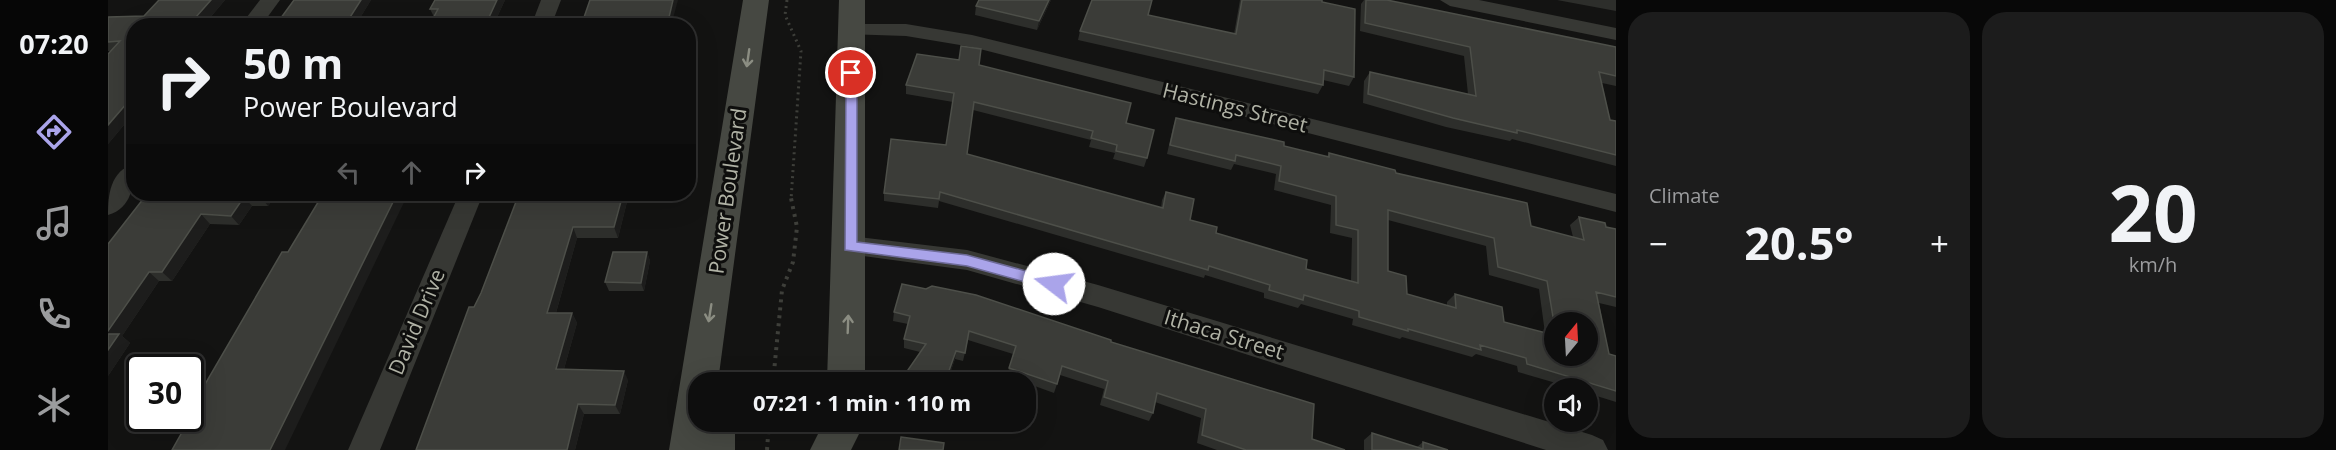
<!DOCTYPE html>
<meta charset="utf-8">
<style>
body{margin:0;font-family:"Open Sans",sans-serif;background:#1c1c1c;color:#f1f3f6;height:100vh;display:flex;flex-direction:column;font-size:22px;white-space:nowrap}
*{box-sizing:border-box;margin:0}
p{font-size:20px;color:#9b9c9e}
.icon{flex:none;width:33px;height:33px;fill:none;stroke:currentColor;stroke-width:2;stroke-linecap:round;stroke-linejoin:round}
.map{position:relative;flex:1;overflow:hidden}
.side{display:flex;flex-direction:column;gap:12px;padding:12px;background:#080808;width:720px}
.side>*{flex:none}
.hud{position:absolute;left:18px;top:18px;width:570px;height:183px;border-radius:24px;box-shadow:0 6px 24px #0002,0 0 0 2px #2e2e2e;background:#0e0e0e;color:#f1f3f6;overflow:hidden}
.needle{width:39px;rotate:18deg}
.fabs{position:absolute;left:1436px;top:312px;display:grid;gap:12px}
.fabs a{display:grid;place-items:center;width:54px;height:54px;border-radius:50%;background:#0e0e0e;box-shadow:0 6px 24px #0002,0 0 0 2px #2e2e2e;font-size:30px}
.speed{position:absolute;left:18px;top:354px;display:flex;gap:12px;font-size:30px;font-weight:700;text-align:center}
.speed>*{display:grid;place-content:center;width:78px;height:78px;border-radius:50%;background:#0e0e0e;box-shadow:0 6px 24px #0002,0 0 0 2px #2e2e2e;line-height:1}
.speed .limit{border:3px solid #111;border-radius:9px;background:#fff;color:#111}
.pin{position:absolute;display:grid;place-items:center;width:51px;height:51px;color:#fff;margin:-26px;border:3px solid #fff;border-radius:50%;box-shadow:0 2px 6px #0007}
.me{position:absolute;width:66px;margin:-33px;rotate:285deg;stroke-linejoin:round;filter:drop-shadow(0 0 4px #0008)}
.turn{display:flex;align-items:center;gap:21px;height:126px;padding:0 18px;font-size:27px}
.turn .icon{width:78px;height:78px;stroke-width:2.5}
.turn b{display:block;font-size:42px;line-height:51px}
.lanes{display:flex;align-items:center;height:57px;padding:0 18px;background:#0003;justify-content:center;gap:30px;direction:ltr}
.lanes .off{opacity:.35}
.big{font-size:45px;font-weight:700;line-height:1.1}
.side .card{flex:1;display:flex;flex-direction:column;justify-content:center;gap:9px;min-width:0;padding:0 21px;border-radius:24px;background:#1c1c1c}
.side .dial{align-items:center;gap:0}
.dial b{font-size:78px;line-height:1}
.heat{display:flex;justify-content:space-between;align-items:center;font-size:33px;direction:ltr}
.side .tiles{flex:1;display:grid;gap:12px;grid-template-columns:repeat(2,1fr)}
.trip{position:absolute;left:580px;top:372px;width:348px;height:60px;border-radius:24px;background:#0e0e0e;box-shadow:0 6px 24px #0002,0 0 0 2px #2e2e2e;font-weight:700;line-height:60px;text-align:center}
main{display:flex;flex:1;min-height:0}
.menu{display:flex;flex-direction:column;width:108px;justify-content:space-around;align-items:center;background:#060606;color:#9b9c9e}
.menu .icon{width:42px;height:42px}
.menu .on{color:#aaa4ea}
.menu b{font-size:27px;color:#f1f3f6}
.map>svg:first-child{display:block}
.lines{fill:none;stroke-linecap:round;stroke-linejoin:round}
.path-far1{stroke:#3e3f3a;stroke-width:3;stroke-dasharray:2 4;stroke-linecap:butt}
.path{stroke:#3e3f3a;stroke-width:4;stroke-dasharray:3 5;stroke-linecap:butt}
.minor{fill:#373834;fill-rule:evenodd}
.secondary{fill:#464842;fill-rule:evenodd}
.wall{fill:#2d2e2b;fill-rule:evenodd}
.shaded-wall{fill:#1d1d1c}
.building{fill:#3b3c38;stroke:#4d4f49;stroke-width:1.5;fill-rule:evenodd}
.oneway{stroke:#8b8d82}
.route{fill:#aaa4ea;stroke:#6e6b98;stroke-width:1.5}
.labels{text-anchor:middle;stroke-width:6;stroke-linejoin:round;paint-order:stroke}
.street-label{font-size:21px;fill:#b0b2a5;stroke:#0e0e0d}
</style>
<main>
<nav class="menu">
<b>07:20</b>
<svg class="icon on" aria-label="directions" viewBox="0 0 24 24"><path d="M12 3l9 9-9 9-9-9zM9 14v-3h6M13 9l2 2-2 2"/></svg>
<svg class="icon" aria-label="music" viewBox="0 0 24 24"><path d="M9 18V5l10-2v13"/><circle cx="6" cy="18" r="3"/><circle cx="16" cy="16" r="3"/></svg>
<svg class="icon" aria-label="phone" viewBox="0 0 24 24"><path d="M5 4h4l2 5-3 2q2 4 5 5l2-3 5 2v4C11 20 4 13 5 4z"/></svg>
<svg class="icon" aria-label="climate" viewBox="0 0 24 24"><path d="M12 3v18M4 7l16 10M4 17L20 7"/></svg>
</nav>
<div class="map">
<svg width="1508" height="450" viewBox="0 0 1508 450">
<rect width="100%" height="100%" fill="#131312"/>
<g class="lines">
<path class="path-far1" d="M679 0 677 15 693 51 683 200"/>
<g class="path">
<path d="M665 382 674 290 685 262 689 227 683 198"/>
<path d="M659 450 661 422"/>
</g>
<g class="minor">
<path d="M152 0H172L153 26H132Z"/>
<path d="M433 0H453L443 26H423Z"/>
<path d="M1332 0H1371L1508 28V40L1342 6Z"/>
<path d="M744 24H798L864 35 1508 194V212L864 47 798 36 737 34 734 30 737 26Z"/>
<path d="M26 164C26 185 24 208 0 215 0 195 2 171 26 164Z"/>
<path d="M351 194H375L272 450H240Z"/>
<path d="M742 236 859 250 990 285 1484 435 1495 440 1500 450H1438L990 307 859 270 733 253 729 246 733 239Z"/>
</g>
<g class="secondary">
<path d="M635 0H661L610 382H591V422H627V450H561Z"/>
<path d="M731 0H757V382H719Z"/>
<path d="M716 422H757L743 450H702Z"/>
</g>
</g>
<g class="wall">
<path d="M51 0H117L95 26H26V113L0 144V54L3 51H0V17L36 16Z"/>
<path d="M263 0 247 26H167Z"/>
<path d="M327 0H397L385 26 326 17 322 9Z"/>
<path d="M871 0H943L929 30 867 15 868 6Z"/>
<path d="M1132 0H1214V2L1246 77 1241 86 1215 80V85L1210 94 970 40 972 31 1040 15 1126 34Z"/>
<path d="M1256 0H1279L1508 47V86L1494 83 1502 120 1508 121V166L1404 139 1402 141 1338 127 1255 103 1256 81 1262 72 1360 94 1356 56 1252 31 1253 4Z"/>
<path d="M1449 0H1508V11Z"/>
<path d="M871 65 1018 123 1039 158 1036 167 1005 159 1007 153 981 147 983 140 865 110 859 154 1053 208 1054 200 1058 192 1082 220 1108 233 1198 269 1243 281 1244 238 1222 233 1223 205 1166 190 1168 174 1126 164 1123 170 1059 154 1065 127 1068 118 1219 157 1221 153 1288 173 1423 226 1465 237 1462 225 1471 217 1498 227 1508 229V307L1491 303 1501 354 1508 356V402L1479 393V388H1465L1410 372 1409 366 1368 354 1364 357 1294 337 1292 339 1244 325 1245 319 1193 304 1190 308 1156 298V293L1097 275 1096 278 831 201 830 208 776 201V193L838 145 845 102 798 94V85ZM1280 220 1378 246 1381 275 1431 289 1437 333 1396 322 1347 294 1339 302V305L1299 294 1280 271ZM1446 322 1479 356H1446Z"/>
<path d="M39 194H169L160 206H144L131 225 102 224 64 281H51L14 336 22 343 0 376Z"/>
<path d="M411 194H521L510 238H469L448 313H464L469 323 456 369 520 380 512 414H476L467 450H308L366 307 373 293Z"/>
<path d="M539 252 542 261 536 291H501L497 282Z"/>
<path d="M786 312 1003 342 1204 439 1237 450H1109L1089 443 1093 418 1047 402 1045 413 1041 421 992 405 996 389 952 375 946 393 899 376 905 354 860 340 855 361 847 359 839 382H793V380L812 352 796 348V339L800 324 785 321Z"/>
<path d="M1264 433 1309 447 1315 442 1340 450H1256V440Z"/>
</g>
<g class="shaded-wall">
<path d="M103 0H117L95 26H80Z"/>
<path d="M253 0H263L247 26H241L239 22Z"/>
<path d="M389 0H397L385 26H377Z"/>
<path d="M565 0H570L563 26H559Z"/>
<path d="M941 0H943L929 30 931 21Z"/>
<path d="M26 95V113L0 144V125Z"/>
<path d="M155 194H169L160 206 153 197Z"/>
<path d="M289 194H300L177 450H162Z"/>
<path d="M515 194H521L510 238 506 227Z"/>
<path d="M136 197 144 206 131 225 123 216Z"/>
<path d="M93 214 102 224 64 281 54 272Z"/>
<path d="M465 227 469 238 445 323 439 313Z"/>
<path d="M539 252 542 261 536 291 533 283Z"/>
<path d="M41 272 51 281 14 336 22 343 0 376V331Z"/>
<path d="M464 313 469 323 453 379 448 369Z"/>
<path d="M848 351 847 359 839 382H837Z"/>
<path d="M516 371 520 380 512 414 507 405Z"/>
<path d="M470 404 476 414 467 450H459Z"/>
</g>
<g class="building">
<path d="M51 0H103L80 26H26V95L0 125V54L12 41 0 42V17L36 16Z"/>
<path d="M186 0H253L239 22H226L224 26H167Z"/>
<path d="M327 0H389L377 26H321L330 9H322Z"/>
<path d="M482 0H565L559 26H473Z"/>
<path d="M871 0H941L931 21 868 6Z"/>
<path d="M984 0H1044L1040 15 1128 34 1134 0H1214V2L1247 9 1246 77 1216 70 1215 85 972 31Z"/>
<path d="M1258 0H1279L1508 47V76L1491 72 1502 120 1508 121V155L1409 130V133L1345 118 1260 94 1262 72 1368 96 1362 47 1257 23Z"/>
<path d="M853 46 873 49 871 65 1023 103 1018 123 1046 130 1039 158 1008 151 1009 145 983 138 985 131 866 102 859 154 1055 208 1058 192 1086 199 1082 220 1109 227 1108 233 1199 260 1198 269 1250 283V230L1228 225V196L1171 181 1173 166 1128 155 1127 161 1062 145 1068 118 1176 142V146L1221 157V153L1287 170 1288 173 1419 203 1423 226 1476 240 1471 217 1497 223 1498 227 1508 229V297L1488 292 1501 354 1508 356V391L1419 364 1418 358 1372 345 1373 350 1300 329V331L1251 317V311L1196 295 1195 300 1161 290 1162 285 1101 266 1100 270 832 192 831 199 776 193 783 139 838 145 846 93 798 85 809 54 851 60ZM1280 210 1386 238 1390 267 1439 281 1446 323 1479 322V356H1446V335L1396 322 1394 307 1347 294 1348 308 1299 294 1298 276 1280 271Z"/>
<path d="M39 194H155L153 197H136L123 216 93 214 54 272H41L0 331V244Z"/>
<path d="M215 194H289L162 450H64L82 418 83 415H82V410L174 252H180Z"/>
<path d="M411 194H515L506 227H465L439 313H464L448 369 516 371 507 405 470 404 459 450H308L361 307H366L373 293Z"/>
<path d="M505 252H539L533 283 497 282Z"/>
<path d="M794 284 818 289 824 286 868 295 1003 340V342L1206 404 1204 439 1237 450H1138L1094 435 1098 409 1049 393 1045 413 996 397 1000 381 954 366 949 384 901 368 908 346 861 331 857 353 848 351 837 382H800L793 380 818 344 796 339 802 316 786 312Z"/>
<path d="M0 334H11L0 350Z"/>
<path d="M1264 433 1315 449V442L1340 450H1264Z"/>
<path d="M793 437 836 443 835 450H791Z"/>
</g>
<defs><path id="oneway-shaft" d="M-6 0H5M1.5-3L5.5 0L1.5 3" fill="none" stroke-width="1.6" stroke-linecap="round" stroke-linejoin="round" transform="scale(1.5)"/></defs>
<g class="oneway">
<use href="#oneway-shaft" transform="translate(640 58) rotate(98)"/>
<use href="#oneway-shaft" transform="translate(602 313) rotate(99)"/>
<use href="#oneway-shaft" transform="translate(740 324) rotate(-88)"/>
</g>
<path class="route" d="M743 69 749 73V242L859 255 951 280 953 284 951 288 946 290 859 266 737 250 738 73Z"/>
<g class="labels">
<g class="street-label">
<text transform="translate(1127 108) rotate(14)" y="7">Hastings Street</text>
<text transform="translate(620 191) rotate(-82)" y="7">Power Boulevard</text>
<text transform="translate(309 322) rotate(-67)" y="7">David Drive</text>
<text transform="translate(1116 335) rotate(17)" y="7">Ithaca Street</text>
</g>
</g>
</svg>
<div class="fabs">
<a><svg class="needle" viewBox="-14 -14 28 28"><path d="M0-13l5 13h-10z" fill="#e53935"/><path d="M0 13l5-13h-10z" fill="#9b9c9e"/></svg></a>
<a><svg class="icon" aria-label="sound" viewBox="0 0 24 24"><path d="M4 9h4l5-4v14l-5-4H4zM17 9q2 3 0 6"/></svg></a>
</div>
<div class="speed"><div class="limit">30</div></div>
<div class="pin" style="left:743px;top:73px;background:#d93025"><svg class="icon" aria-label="arrive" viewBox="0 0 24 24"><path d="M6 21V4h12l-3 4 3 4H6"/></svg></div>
<svg class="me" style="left:946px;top:284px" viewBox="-20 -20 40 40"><circle r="19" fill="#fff"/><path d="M0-13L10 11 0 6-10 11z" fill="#aaa4ea"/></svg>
<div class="trip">07:21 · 1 min · 110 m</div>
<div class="hud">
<div class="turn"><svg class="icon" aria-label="right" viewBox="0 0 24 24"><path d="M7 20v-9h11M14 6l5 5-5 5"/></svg><div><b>50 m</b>Power Boulevard</div></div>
<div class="lanes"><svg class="icon off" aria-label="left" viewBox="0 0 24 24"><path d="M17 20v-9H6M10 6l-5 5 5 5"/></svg><svg class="icon off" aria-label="ahead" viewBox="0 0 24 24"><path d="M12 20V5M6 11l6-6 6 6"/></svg><svg class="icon" aria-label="right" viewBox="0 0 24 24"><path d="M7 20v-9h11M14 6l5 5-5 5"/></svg></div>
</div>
</div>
<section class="side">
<div class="tiles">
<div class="card"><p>Climate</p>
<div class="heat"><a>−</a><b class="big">20.5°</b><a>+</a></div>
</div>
<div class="card dial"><b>20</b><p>km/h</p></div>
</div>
</section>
</main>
